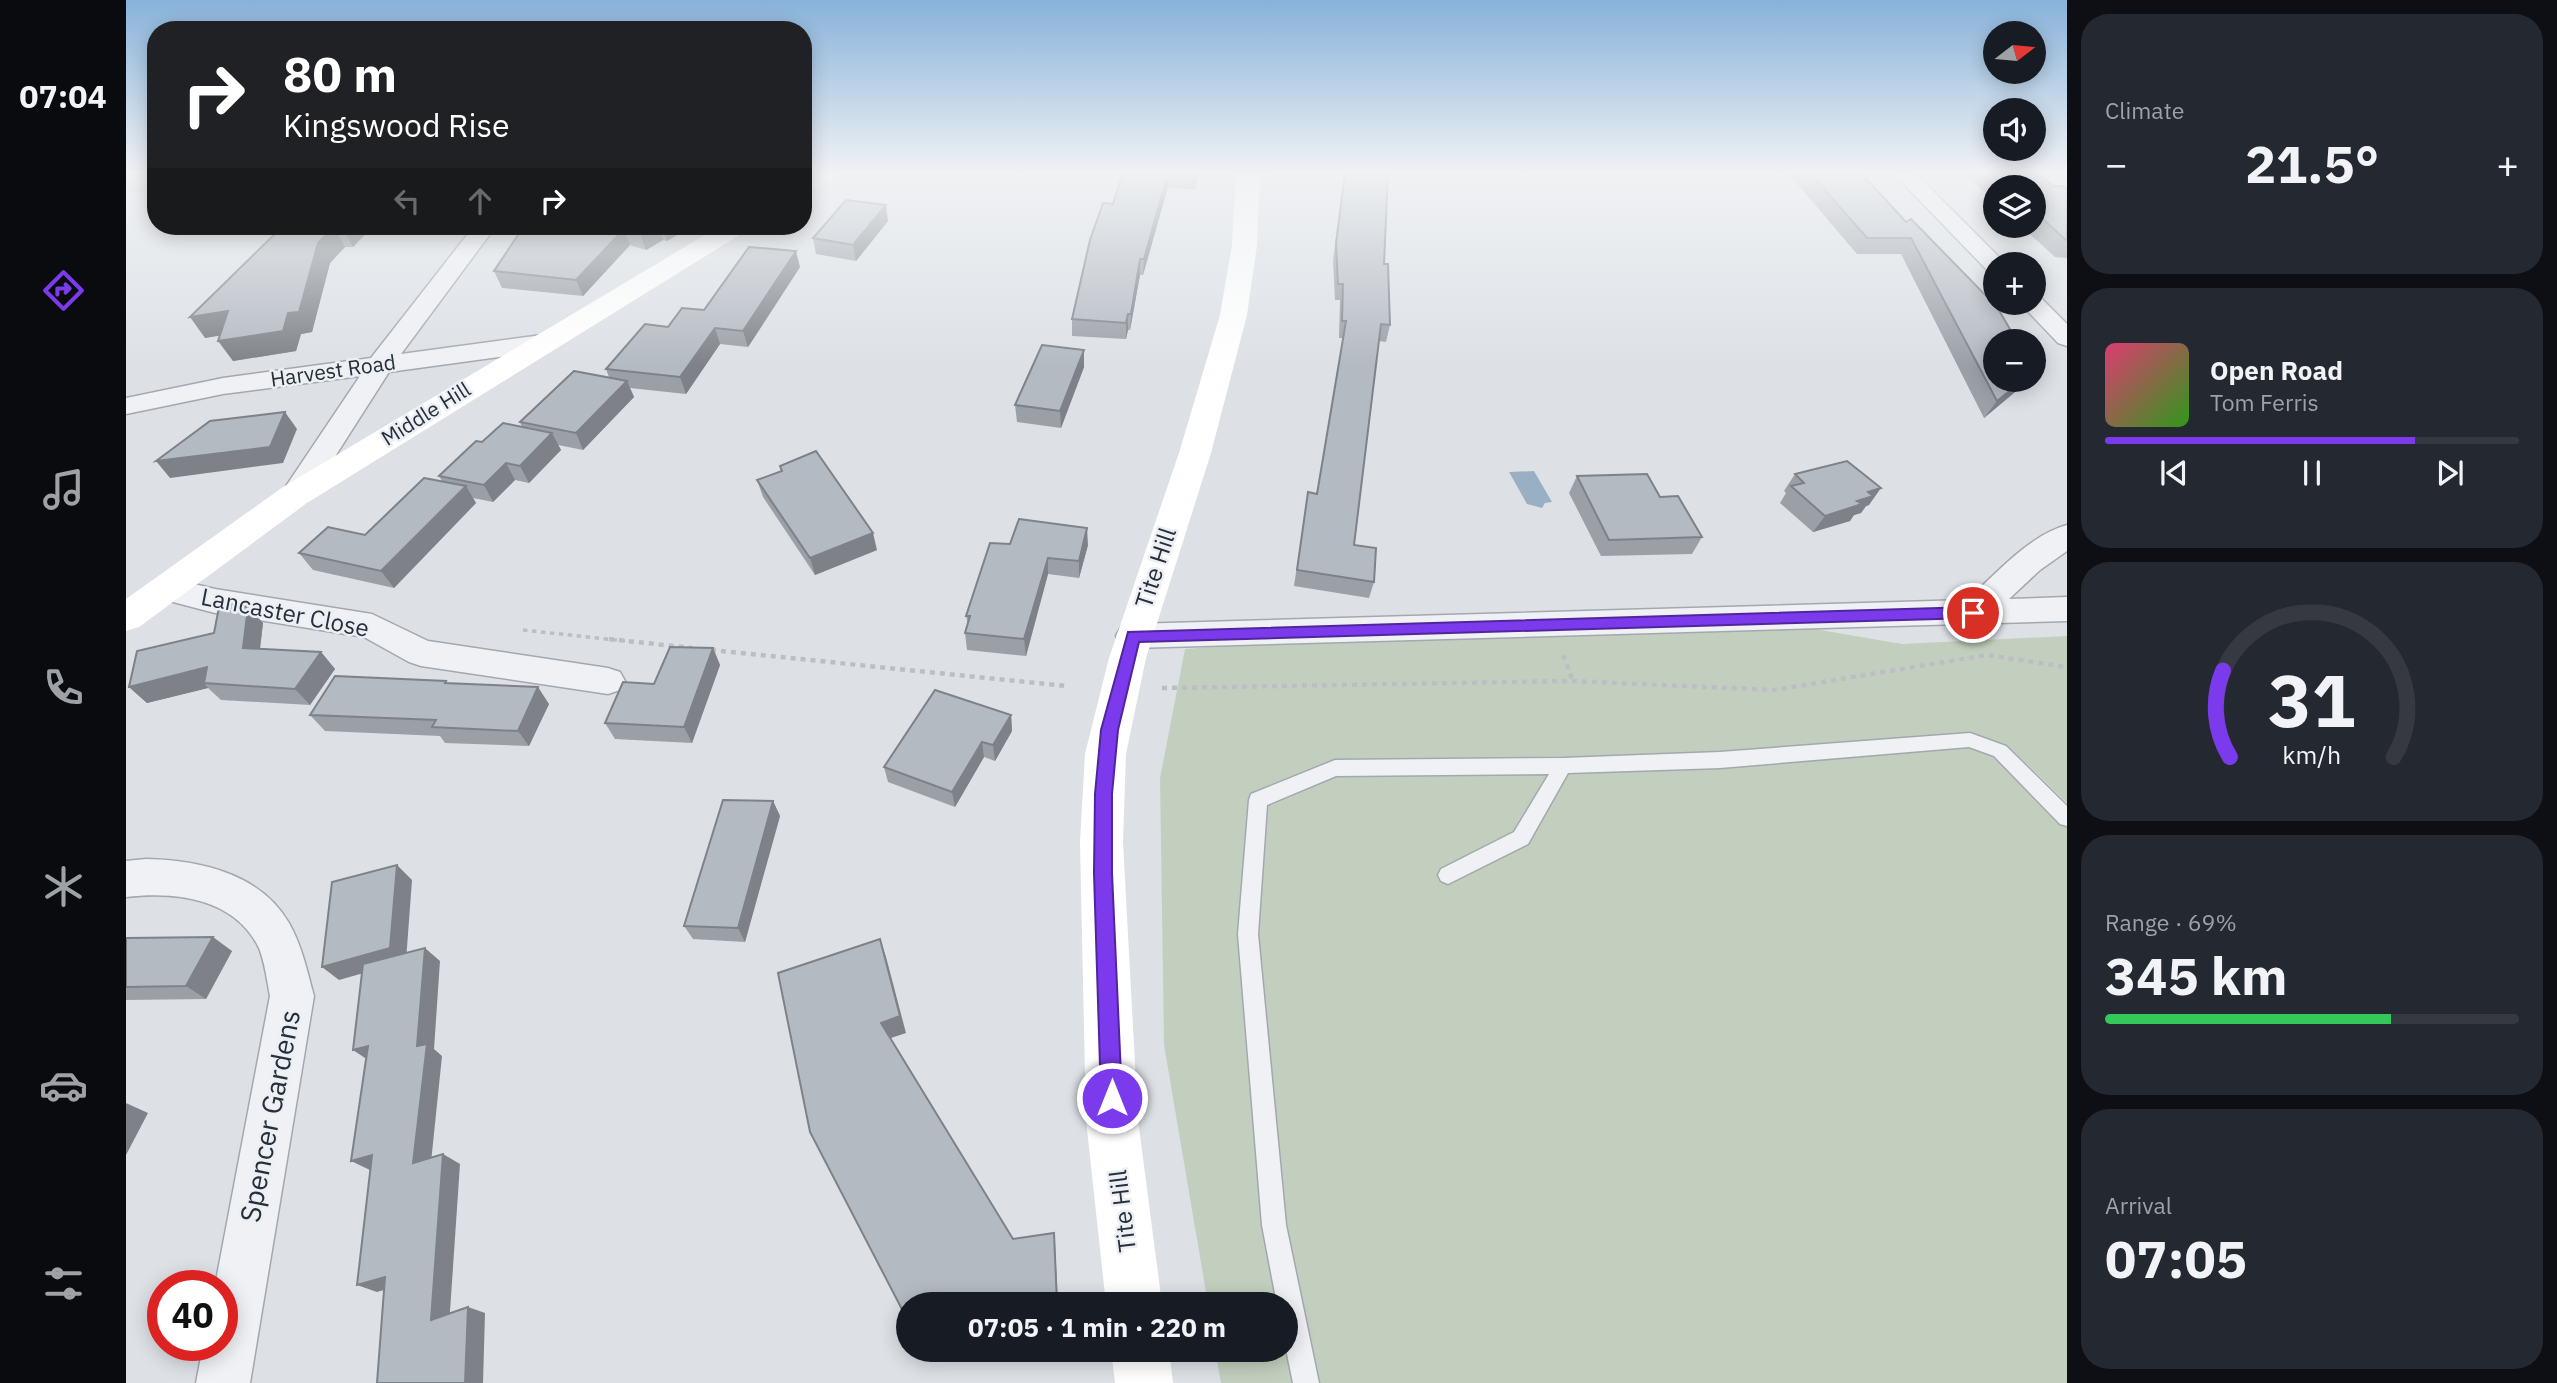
<!DOCTYPE html>
<meta charset="utf-8">
<style>
body{margin:0;font-family:"IBM Plex Sans",sans-serif;background:#242831;color:#f1f3f6;height:100vh;display:flex;flex-direction:column;font-size:26px;white-space:nowrap}
*{box-sizing:border-box;margin:0}
p{font-size:23px;color:#9ea1a6}
.icon{flex:none;width:38px;height:38px;fill:none;stroke:currentColor;stroke-width:2;stroke-linecap:round;stroke-linejoin:round}
.map{position:relative;flex:1;overflow:hidden}
.side{display:flex;flex-direction:column;gap:14px;padding:14px;background:#0d0f14;width:490px}
.side>*{flex:none}
.hud{position:absolute;left:21px;top:21px;width:665px;height:214px;border-radius:28px;box-shadow:0 4px 18px #0003;background:#202124;color:#fff;overflow:hidden}
.needle{width:46px;rotate:74deg}
.fabs{position:absolute;left:1857px;top:21px;display:grid;gap:14px}
.fabs a{display:grid;place-items:center;width:63px;height:63px;border-radius:50%;background:#171b24;box-shadow:0 4px 18px #0003;font-size:35px}
.speed{position:absolute;left:21px;top:1270px;display:flex;gap:14px;font-size:35px;font-weight:700;text-align:center}
.speed>*{display:grid;place-content:center;width:91px;height:91px;border-radius:50%;background:#171b24;box-shadow:0 4px 18px #0003;line-height:1}
.speed .limit{border:10px solid #d22;background:#fff;color:#111}
.pin{position:absolute;display:grid;place-items:center;width:60px;height:60px;color:#fff;margin:-30px;border:4px solid #fff;border-radius:50%;box-shadow:0 2px 7px #0007}
.me{position:absolute;width:77px;margin:-38px;rotate:0deg;stroke-linejoin:round;filter:drop-shadow(0 0 5px #0008)}
.turn{display:flex;align-items:center;gap:24px;height:147px;padding:0 21px;font-size:32px}
.turn .icon{width:91px;height:91px;stroke-width:2.5}
.turn b{display:block;font-size:49px;line-height:60px}
.lanes{display:flex;align-items:center;height:66px;padding:0 21px;background:#0003;justify-content:center;gap:35px;direction:ltr}
.lanes .off{opacity:.35}
.big{font-size:52px;font-weight:800;line-height:1.1}
.side .tile{flex:1;display:flex;flex-direction:column;justify-content:center;gap:10px;min-width:0;padding:0 24px;border-radius:28px;background:#242831}
.side .dial{align-items:center;gap:0}
.dial svg{height:182px;overflow:visible;fill:none;stroke:#363941;stroke-width:7;stroke-linecap:round;text-anchor:middle}
.dial text{fill:#f1f3f6;stroke:none}
.song{display:flex;align-items:center;gap:21px}
.cover{width:84px;height:84px;border-radius:10px;background:linear-gradient(135deg,hsl(340 70% 55%),hsl(110 70% 35%))}
.played{height:7px;border-radius:4px;background:linear-gradient(90deg,#7c3aed 75%,#363941 75%)}
.keys{display:flex;justify-content:space-around;direction:ltr}
.heat{display:flex;justify-content:space-between;align-items:center;font-size:38px;direction:ltr}
.charge{height:10px;border-radius:5px;background:linear-gradient(90deg,#34c759 69%,#363941 0)}
.trip{position:absolute;left:770px;top:1292px;width:402px;height:70px;border-radius:35px;background:#171b24;box-shadow:0 4px 18px #0003;font-weight:800;line-height:70px;text-align:center}
main{display:flex;flex:1;min-height:0}
.tabs{display:flex;flex-direction:column;width:126px;justify-content:space-around;align-items:center;background:#090b0e;color:#9ea1a6}
.tabs .icon{width:49px;height:49px}
.tabs .on{color:#7c3aed}
.tabs b{font-size:32px;color:#f1f3f6}
.map>svg:first-child{display:block}
.built{fill:#cbd0d7}
.green{fill:#c3cfbe}
.water{fill:#99b0c4}
.lines{fill:none;stroke-linecap:round;stroke-linejoin:round}
.lane-casing{stroke:#a3a8af;stroke-width:3}
.street-casing{stroke:#a3a8af;stroke-width:3}
.path-far1{stroke:#bbbfc4;stroke-width:3.5;stroke-dasharray:4.5 4.5;stroke-linecap:butt}
.path{stroke:#bbbfc4;stroke-width:4.5;stroke-dasharray:5 5;stroke-linecap:butt}
.lane{fill:#eff1f4;fill-rule:evenodd}
.street{fill:#eff1f4;fill-rule:evenodd}
.secondary{fill:#fff;fill-rule:evenodd}
.wall{fill:#9ba0a7}
.shaded-wall{fill:#7e8288}
.building{fill:#b4bac2;stroke:#7e8288;stroke-width:2}
.route{fill:#7c3aed;stroke:#51269a;stroke-width:2}
.labels{text-anchor:middle;stroke-width:5;stroke-linejoin:round;paint-order:stroke}
.far-street-label{font-size:21px;fill:#272f3b;stroke:#eceff4}
.street-label{font-size:24px;fill:#272f3b;stroke:#eceff4}
.near-street-label{font-size:28px;fill:#272f3b;stroke:#eceff4}
</style>
<main>
<nav class="tabs">
<b>07:04</b>
<svg class="icon on" aria-label="directions" viewBox="0 0 24 24"><path d="M12 3l9 9-9 9-9-9zM9 14v-3h6M13 9l2 2-2 2"/></svg>
<svg class="icon" aria-label="music" viewBox="0 0 24 24"><path d="M9 18V5l10-2v13"/><circle cx="6" cy="18" r="3"/><circle cx="16" cy="16" r="3"/></svg>
<svg class="icon" aria-label="phone" viewBox="0 0 24 24"><path d="M5 4h4l2 5-3 2q2 4 5 5l2-3 5 2v4C11 20 4 13 5 4z"/></svg>
<svg class="icon" aria-label="climate" viewBox="0 0 24 24"><path d="M12 3v18M4 7l16 10M4 17L20 7"/></svg>
<svg class="icon" aria-label="car" viewBox="0 0 24 24"><path d="M5 17H2v-5l4-1 3-4h7l3 4 3 1v5h-3M9 17h6M6 11h13"/><circle cx="7" cy="17" r="2"/><circle cx="17" cy="17" r="2"/></svg>
<svg class="icon" aria-label="filters" viewBox="0 0 24 24"><path d="M4 7h16M4 17h16"/><circle cx="9" cy="7" r="2"/><circle cx="15" cy="17" r="2"/></svg>
</nav>
<div class="map">
<svg width="1941" height="1383" viewBox="0 0 1941 1383">
<rect width="100%" height="100%" fill="#dde1e6"/>
<path class="built" d="M0 173H30V194L0 193Z"/>
<path class="green" d="M1571 609 1776 644 1941 636V803L1877 741 1941 806V1383H1095L1089 1349H1160V1304H1082L1038 1045 1034 778 1059 649Z"/>
<path class="water" d="M1408 471 1426 502 1419 503 1416 508 1401 504 1383 472Z"/>
<g class="lines">
<defs>
<path id="lane" d="M1844 733 1880 746 1941 806V826L1934 824 1868 756 1843 747 1594 768 1442 773 1402 844 1322 884 1315 881 1312 875 1315 869 1388 832 1423 774 1210 776 1141 805 1132 934 1160 1225 1193 1383H1167L1160 1349V1304H1151L1136 1225 1112 934 1123 800 1125 794 1209 760 1437 758 1594 752Z"/>
<g id="street">
<path d="M1767 173H1789L1880 264H1869V272L1861 270Z"/>
<path d="M348 226H370L275 354 416 335 425 338 429 343 425 348 416 351 263 372 180 502 169 505 158 502 154 495 234 376 97 394 0 414V398L97 378 245 358Z"/>
<path d="M1908 296 1915 298 1941 324V346L1932 343 1894 303H1908Z"/>
<path d="M1941 525V551L1914 570 1883 599 1941 597V621L1007 648 995 645 990 636 995 627 1007 624 1841 600C1870 574 1902 536 1941 525Z"/>
<path d="M39 577 89 589 246 614 302 641 482 668 494 672 499 681 494 690 482 694 295 666 283 662 238 637 89 613 28 597 23 589 28 581Z"/>
<path d="M20 859C74 860 135 874 163 923 176 946 181 971 188 996L124 1383H70L77 1346H96V1286H89L144 996C141 981 139 963 133 948 109 898 49 891 0 897V861Z"/>
</g>
</defs>
<use href="#lane" class="lane-casing"/>
<use href="#street" class="street-casing"/>
<path class="path-far1" d="M397 630 499 641"/>
<g class="path">
<path d="M483 639 566 648"/>
<path d="M585 650 940 686"/>
<path d="M1437 655 1447 681"/>
<path d="M1036 688 1447 681 1648 690 1861 655 1941 667"/>
</g>
<use href="#lane" class="lane"/>
<use href="#street" class="street"/>
<g class="secondary">
<path d="M683 173H711L707 178 677 193V176Z"/>
<path d="M1110 173H1134L1131 245 1121 315 1085 453 1020 658 1000 754 997 842 1012 1120 1036 1304H980L960 1120 954 842 959 754 983 658 1053 453 1094 315 1106 245Z"/>
<path d="M594 226H623L620 231 181 503 13 627 0 631V599L157 487Z"/>
<path d="M985 1349H1043L1047 1383H989Z"/>
</g>
</g>
<g class="wall">
<path d="M997 173H1073L1069 190 1042 187 1017 275H1014L1004 330H1002L1000 339 946 336V319L987 204Z"/>
<path d="M1218 173H1262L1258 264 1264 325 1260 342 1253 341 1228 545 1248 582 1243 598 1168 586 1182 492 1191 494 1217 338H1213L1214 300H1209L1207 260Z"/>
<path d="M1662 173H1735L1780 222 1869 380H1901L1895 387 1858 418 1775 254H1731Z"/>
<path d="M1843 173H1912L1927 186 1941 189V258L1929 257 1895 226H1908V187H1869V202L1841 176Z"/>
<path d="M762 221 730 261 690 254 687 238Z"/>
<path d="M157 226H247L227 247H219L204 263 186 332 175 334 170 351 107 361 94 335 79 338Z"/>
<path d="M398 226H566L541 241 537 240 520 250 504 245 457 296 376 288 368 271Z"/>
<path d="M674 267 622 347 594 344 560 394 504 388 508 397 457 450 432 445 435 450 403 483 389 480 367 502 347 498 350 503 268 588 187 570 173 553 239 535 316 481 313 476 356 442 396 427 394 422 483 377 480 369 542 327Z"/>
<path d="M958 367 935 428 891 422 889 405Z"/>
<path d="M654 466 751 550 689 575 637 497 631 480 655 471Z"/>
<path d="M1669 474 1743 505 1740 506 1735 513 1728 515 1724 521 1687 532 1654 503 1660 493 1658 491Z"/>
<path d="M1451 476 1534 497 1576 537 1566 554 1475 556 1443 493Z"/>
<path d="M884 544 962 545 953 578 922 574 900 656 841 650 839 633 842 624 840 616Z"/>
<path d="M122 607 137 623 134 649 195 652 209 669 184 705 95 700 82 688 21 703 3 687 88 633Z"/>
<path d="M587 648 594 665 566 743 489 739 479 723 528 684Z"/>
<path d="M320 681 322 683 423 704 403 746 319 743 314 736 199 731 184 715Z"/>
<path d="M885 715 886 731 869 761 858 757 829 807 762 782 758 767Z"/>
<path d="M647 801 654 816 619 942 567 939 558 926Z"/>
<path d="M0 938 106 951 80 999 0 1000Z"/>
</g>
<g class="shaded-wall">
<path d="M1043 173 1042 187 1017 275 1018 259Z"/>
<path d="M1070 173H1073L1069 190 1070 174Z"/>
<path d="M760 205 762 221 730 261 727 245Z"/>
<path d="M217 226H247L227 247 216 227Z"/>
<path d="M528 226H532L537 240 520 250 514 234Z"/>
<path d="M536 226H566L541 241Z"/>
<path d="M208 227 219 247 204 263 186 332 175 334 170 351 107 361 92 341Z"/>
<path d="M498 229 504 245 457 296 450 280Z"/>
<path d="M670 251 674 267 622 347 617 331Z"/>
<path d="M1014 259V275L1004 330 1005 314Z"/>
<path d="M102 311 116 332 79 338 64 317Z"/>
<path d="M1002 314V330L1000 339V323Z"/>
<path d="M589 328 594 344 560 394 554 377Z"/>
<path d="M958 350V367L935 428 934 411Z"/>
<path d="M1897 380H1901L1895 387 1858 418 1871 401Z"/>
<path d="M501 381 508 397 457 450 450 433Z"/>
<path d="M159 412 171 429 157 463 44 478 30 461Z"/>
<path d="M426 433 435 450 403 483 394 466Z"/>
<path d="M380 463 389 480 367 502 358 485Z"/>
<path d="M340 486 350 503 268 588 255 571Z"/>
<path d="M1755 488 1743 505 1740 506 1735 513 1728 515 1724 521 1687 532 1699 516 1731 501 1742 492Z"/>
<path d="M961 528 962 545 953 578V561Z"/>
<path d="M747 533 751 550 689 575 684 558Z"/>
<path d="M922 558V574L900 656 898 639Z"/>
<path d="M122 607 137 623 132 664 117 648Z"/>
<path d="M587 648 594 665 566 743 558 727Z"/>
<path d="M195 652 209 669 184 705 169 689Z"/>
<path d="M81 667 78 683 82 688 21 703 3 687Z"/>
<path d="M412 687 423 704 403 746 392 731Z"/>
<path d="M885 715 886 731 869 761 867 745Z"/>
<path d="M856 742 858 757 829 807 826 792Z"/>
<path d="M647 801 654 816 619 942 612 928Z"/>
<path d="M271 865 286 880 280 961 213 980 196 967Z"/>
<path d="M87 937 106 951 80 999 60 986Z"/>
<path d="M754 939 760 957 780 1033 762 1039 755 1023Z"/>
<path d="M299 948 314 961 308 1049 316 1056 304 1172 287 1163 291 1046Z"/>
<path d="M242 1046 245 1062 227 1050Z"/>
<path d="M0 1103 22 1113 0 1155Z"/>
<path d="M317 1154 334 1164 323 1326 305 1320Z"/>
<path d="M246 1155 265 1165 244 1170 225 1161Z"/>
<path d="M928 1233 929 1244 932 1304H931Z"/>
<path d="M259 1277 278 1284 251 1292 231 1285Z"/>
<path d="M342 1307 359 1313 357 1383H339Z"/>
</g>
<g class="building">
<path d="M997 173H1042L1018 259H1014L1005 314H1002L1000 323 946 319 964 240 977 203 987 204Z"/>
<path d="M1219 173H1262L1258 264H1262L1264 325 1255 324 1228 545 1250 548 1248 582 1171 570 1182 492 1191 494 1220 321H1216L1217 284H1212L1210 244Z"/>
<path d="M1684 173H1735L1780 222 1785 219 1871 307 1891 341H1869V380H1897L1871 401 1785 238H1741Z"/>
<path d="M1865 173H1912L1927 186H1938L1941 189V241L1908 211V187H1881Z"/>
<path d="M720 200 760 205 727 245 687 238Z"/>
<path d="M157 226H217L208 227 192 243 173 312 162 313 157 331 92 341 102 311 64 317Z"/>
<path d="M398 226H528L514 234 498 229 450 280 368 271Z"/>
<path d="M623 247 670 251 617 331 589 328 554 377 480 369 519 324 542 327 556 308 578 310Z"/>
<path d="M916 345 958 350 934 411 889 405Z"/>
<path d="M448 371 501 381 450 433 394 422Z"/>
<path d="M159 412 144 447 30 461 84 421Z"/>
<path d="M377 423 426 433 394 466 380 463 358 485 313 476 350 441 356 442Z"/>
<path d="M690 451 747 533 684 558 631 480 656 471 654 466Z"/>
<path d="M1721 461 1755 488 1742 492 1747 496 1731 501 1736 504 1699 516 1665 486 1678 483 1669 474Z"/>
<path d="M1521 474 1534 497 1552 496 1576 537 1483 540 1451 476Z"/>
<path d="M298 478 340 486 255 571 173 553 202 527 239 535Z"/>
<path d="M893 519 961 528 953 561 922 558 898 639 839 633 844 616H840L864 543 884 544Z"/>
<path d="M94 602 122 607 117 648 195 652 169 689 78 683 81 667 3 687 11 651 88 633Z"/>
<path d="M544 647 587 648 558 727 479 723 497 682 528 684Z"/>
<path d="M209 676 320 681 319 683 412 687 392 731 306 727 310 720 184 715Z"/>
<path d="M809 690 885 715 867 745 856 742 826 792 758 767Z"/>
<path d="M597 800 647 801 612 928 558 926Z"/>
<path d="M271 865 264 948 196 967 206 882Z"/>
<path d="M87 937 60 986 0 987V938Z"/>
<path d="M754 939 774 1016 755 1023 887 1239 928 1233 931 1304H782V1319H781L684 1132 652 973Z"/>
<path d="M299 948 291 1046 301 1044 287 1163 317 1154 305 1320 342 1307 339 1383H251L259 1277 231 1285 246 1155 225 1161 242 1046 227 1050 237 964Z"/>
</g>
<linearGradient id="sky" x2="0" y2="1"><stop stop-color="#88b2da"/><stop offset="0.47" stop-color="#f0f2f4"/><stop offset="1" stop-color="#f0f2f4" stop-opacity="0"/></linearGradient>
<rect width="1941" height="366" fill="url(#sky)"/>
<path class="route" d="M1847 607 1854 613 1847 618 1013 642 992 730 986 794V873L996 1098 993 1106 986 1109 978 1106 975 1098 968 873 969 794 975 730 1002 632Z"/>
<g class="labels">
<g class="far-street-label">
<text transform="translate(207 371) rotate(-8)" y="7">Harvest Road</text>
<text transform="translate(300 414) rotate(-32)" y="7">Middle Hill</text>
</g>
<g class="street-label">
<text transform="translate(1030 568) rotate(-72)" y="8">Tite Hill</text>
<text transform="translate(159 613) rotate(11)" y="8">Lancaster Close</text>
<text transform="translate(997 1211) rotate(-97)" y="8">Tite Hill</text>
</g>
<g class="near-street-label">
<text transform="translate(144 1116) rotate(-79)" y="10">Spencer Gardens</text>
</g>
</g>
</svg>
<div class="fabs">
<a><svg class="needle" viewBox="-14 -14 28 28"><path d="M0-13l5 13h-10z" fill="#e53935"/><path d="M0 13l5-13h-10z" fill="#9ea1a6"/></svg></a>
<a><svg class="icon" aria-label="sound" viewBox="0 0 24 24"><path d="M4 9h4l5-4v14l-5-4H4zM17 9q2 3 0 6"/></svg></a>
<a><svg class="icon" aria-label="layers" viewBox="0 0 24 24"><path d="M12 4l9 5-9 5-9-5zM3 14l9 5 9-5"/></svg></a>
<a>+</a>
<a>−</a>
</div>
<div class="speed"><div class="limit">40</div></div>
<div class="pin" style="left:1847px;top:613px;background:#d93025"><svg class="icon" aria-label="arrive" viewBox="0 0 24 24"><path d="M6 21V4h12l-3 4 3 4H6"/></svg></div>
<svg class="me" style="left:986px;top:1098px" viewBox="-20 -20 40 40"><circle r="17" fill="#7c3aed" stroke="#fff" stroke-width="3"/><path d="M0-11L8 9 0 5-8 9z" fill="#fff"/></svg>
<div class="trip">07:05 · 1 min · 220 m</div>
<div class="hud">
<div class="turn"><svg class="icon" aria-label="right" viewBox="0 0 24 24"><path d="M7 20v-9h11M14 6l5 5-5 5"/></svg><div><b>80 m</b>Kingswood Rise</div></div>
<div class="lanes"><svg class="icon off" aria-label="left" viewBox="0 0 24 24"><path d="M17 20v-9H6M10 6l-5 5 5 5"/></svg><svg class="icon off" aria-label="ahead" viewBox="0 0 24 24"><path d="M12 20V5M6 11l6-6 6 6"/></svg><svg class="icon" aria-label="right" viewBox="0 0 24 24"><path d="M7 20v-9h11M14 6l5 5-5 5"/></svg></div>
</div>
</div>
<section class="side">
<div class="tile"><p>Climate</p>
<div class="heat"><a>−</a><b class="big">21.5°</b><a>+</a></div>
</div>
<div class="tile">
<div class="song"><i class="cover"></i><div><b>Open Road</b><p>Tom Ferris</p></div></div>
<div class="played"></div>
<div class="keys"><svg class="icon" aria-label="previous" viewBox="0 0 24 24"><path d="M18 5L8 12l10 7zM5 5v14"/></svg><svg class="icon" aria-label="pause" viewBox="0 0 24 24"><path d="M8 5v14M16 5v14"/></svg><svg class="icon" aria-label="next" viewBox="0 0 24 24"><path d="M6 5l10 7-10 7zM19 5v14"/></svg></div>
</div>
<div class="tile dial"><svg viewBox="0 0 100 80">
<path d="M14 69A42 42 0 1 1 86 69"/>
<path d="M14 69A42 42 0 0 1 11 31" stroke="#7c3aed"/>
<text x="50" y="56" font-size="32" font-weight="700">31</text>
<text x="50" y="72" font-size="11">km/h</text>
</svg></div>
<div class="tile"><p>Range · 69%</p><b class="big">345 km</b><div class="charge"></div></div>
<div class="tile"><p>Arrival</p><b class="big">07:05</b></div>
</section>
</main>
